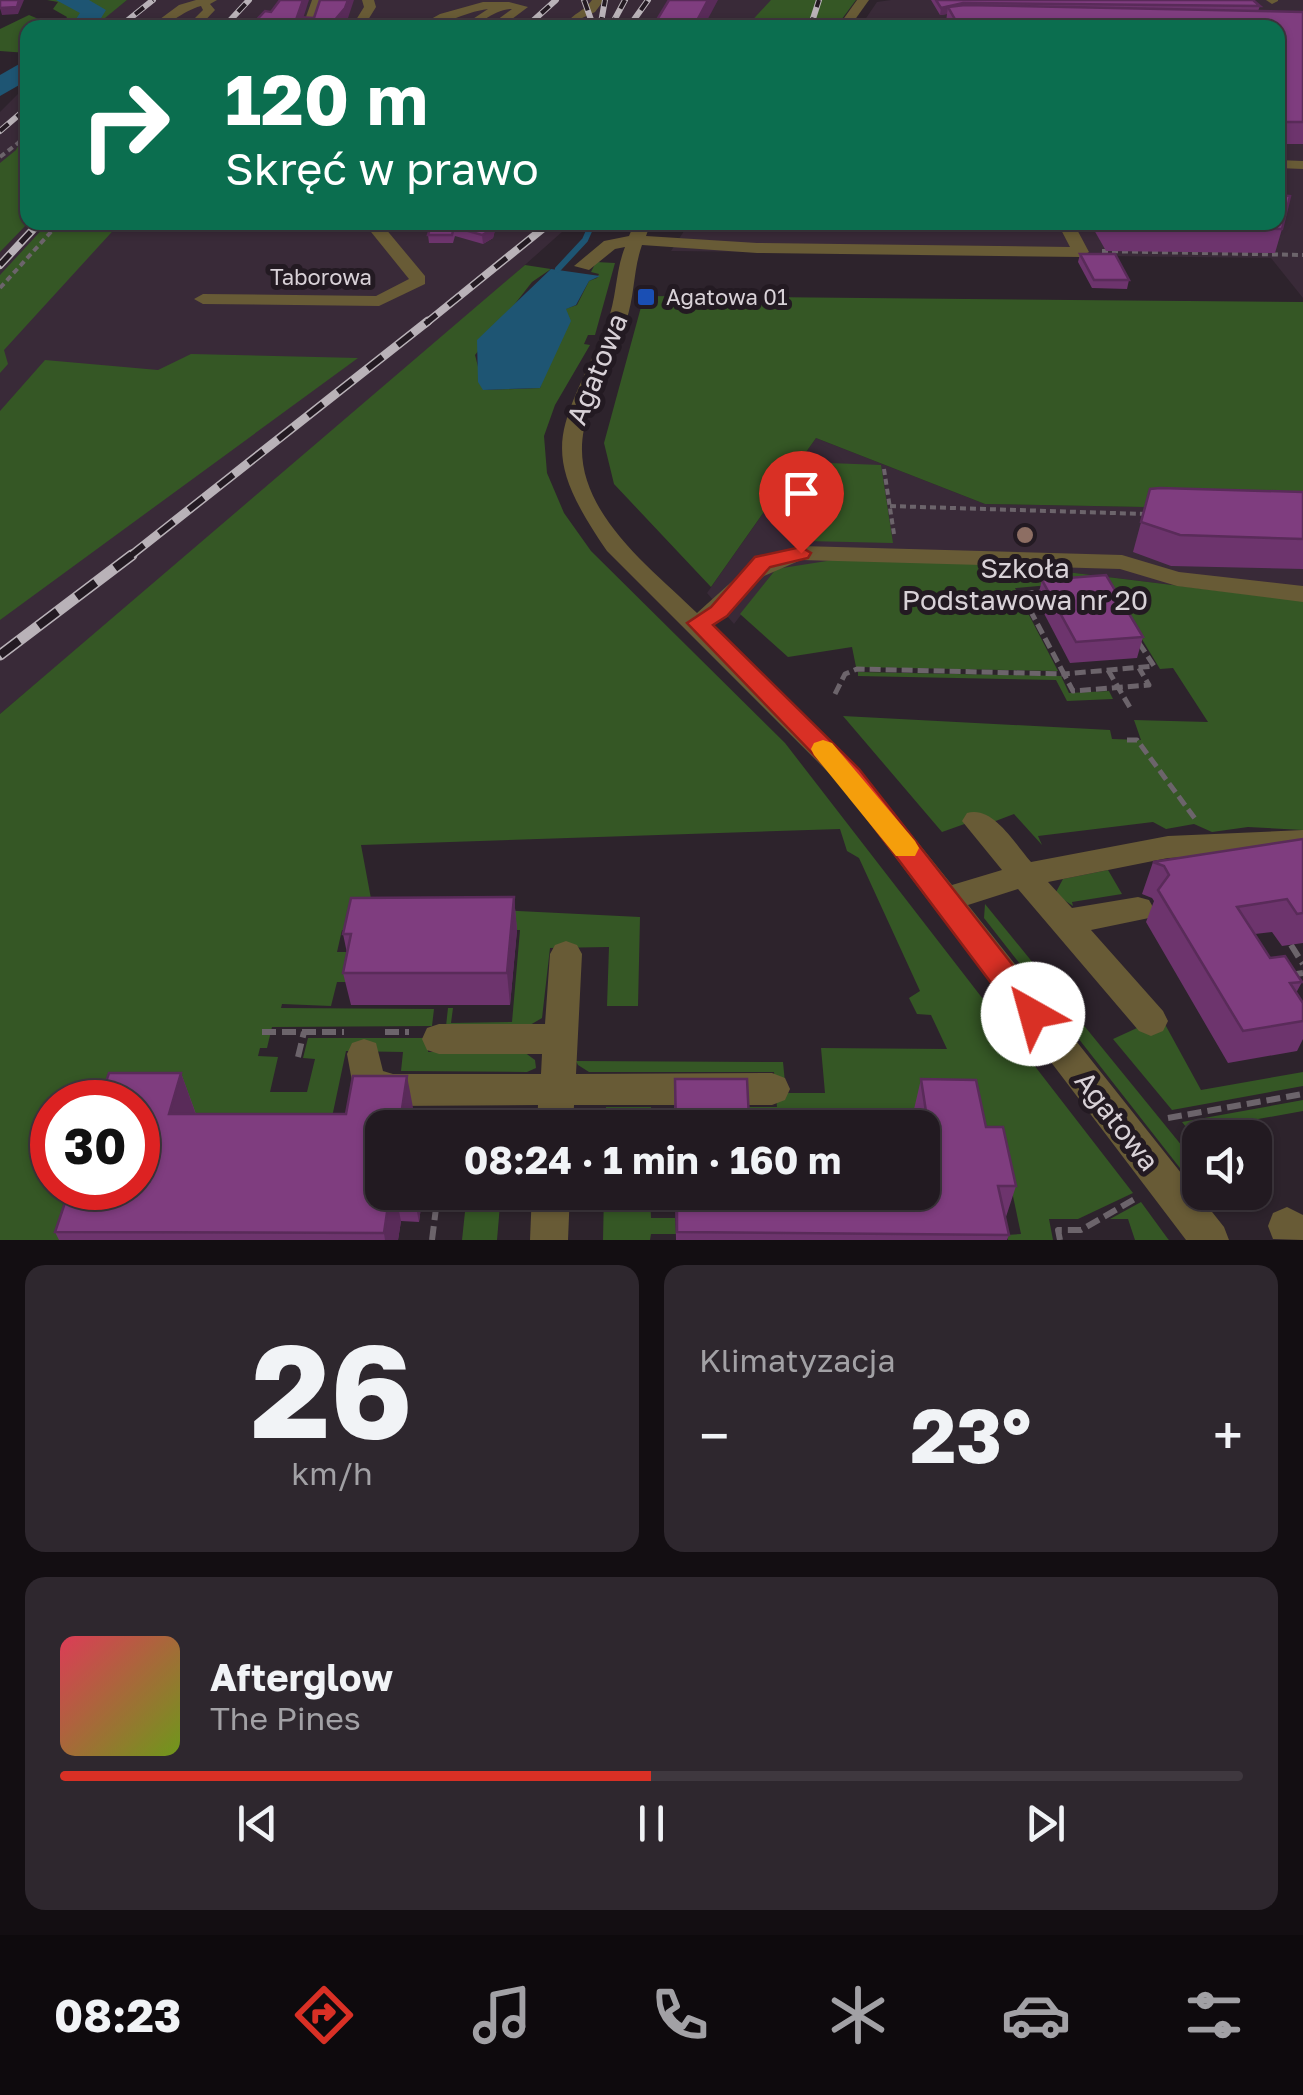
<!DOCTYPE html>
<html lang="pl">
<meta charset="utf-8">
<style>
body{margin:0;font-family:"Golos Text",sans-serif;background:#2e272e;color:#f1f3f6;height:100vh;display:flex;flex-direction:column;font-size:38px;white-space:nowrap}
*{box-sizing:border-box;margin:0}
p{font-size:32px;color:#a2a1a5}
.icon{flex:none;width:55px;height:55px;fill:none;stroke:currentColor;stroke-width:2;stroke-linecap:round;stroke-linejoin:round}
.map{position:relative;height:1240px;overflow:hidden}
.sheet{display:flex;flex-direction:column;gap:25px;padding:25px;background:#130e12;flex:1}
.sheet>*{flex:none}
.guide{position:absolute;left:20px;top:20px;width:1265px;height:210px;border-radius:20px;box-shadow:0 2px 8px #0004,0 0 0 2px #3f383f;background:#0b6e4f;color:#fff;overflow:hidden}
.fabs{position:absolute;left:1182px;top:1120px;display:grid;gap:20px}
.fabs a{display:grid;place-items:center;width:90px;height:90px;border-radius:20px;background:#221a21;box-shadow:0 2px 8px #0004,0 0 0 2px #3f383f;font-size:50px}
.speed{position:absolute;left:30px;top:1080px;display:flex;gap:20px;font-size:50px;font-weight:700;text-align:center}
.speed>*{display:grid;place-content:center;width:130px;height:130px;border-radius:50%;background:#221a21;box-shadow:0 2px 8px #0004,0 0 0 2px #3f383f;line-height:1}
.speed .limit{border:15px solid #d22;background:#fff;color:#111}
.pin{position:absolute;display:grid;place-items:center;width:85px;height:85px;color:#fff;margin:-102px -42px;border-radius:50% 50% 50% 0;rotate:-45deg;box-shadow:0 0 10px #0007}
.pin .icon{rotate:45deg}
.me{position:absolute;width:110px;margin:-55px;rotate:322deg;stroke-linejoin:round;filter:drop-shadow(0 0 8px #0008)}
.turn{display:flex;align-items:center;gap:35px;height:210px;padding:0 40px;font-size:45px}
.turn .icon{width:130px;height:130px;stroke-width:2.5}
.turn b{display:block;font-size:70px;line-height:85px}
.big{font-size:75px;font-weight:700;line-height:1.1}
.sheet .tile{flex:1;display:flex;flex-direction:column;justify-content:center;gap:15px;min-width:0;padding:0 35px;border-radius:20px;background:#2e272e}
.sheet .dial{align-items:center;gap:0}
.dial b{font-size:130px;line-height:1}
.song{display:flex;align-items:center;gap:30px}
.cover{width:120px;height:120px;border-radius:15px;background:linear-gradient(135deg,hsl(350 70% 55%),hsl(80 70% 35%))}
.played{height:10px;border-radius:5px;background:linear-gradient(90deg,#d93025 50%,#3f383f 50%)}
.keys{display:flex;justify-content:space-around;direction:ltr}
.heat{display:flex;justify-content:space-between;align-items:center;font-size:55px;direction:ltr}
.sheet .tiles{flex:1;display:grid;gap:25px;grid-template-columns:1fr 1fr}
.tile:last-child{grid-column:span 2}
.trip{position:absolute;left:365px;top:1110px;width:575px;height:100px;border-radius:20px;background:#221a21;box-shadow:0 2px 8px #0004,0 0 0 2px #3f383f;font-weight:700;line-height:100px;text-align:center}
.tabs{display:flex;height:160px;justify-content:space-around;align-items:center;background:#0e0a0d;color:#a2a1a5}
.tabs .icon{width:70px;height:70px}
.tabs .active{color:#d93025}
.tabs b{font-size:45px;color:#f1f3f6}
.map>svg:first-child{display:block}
.built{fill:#392a38}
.green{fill:#355725}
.water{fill:#1e5573}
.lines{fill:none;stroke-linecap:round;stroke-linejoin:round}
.stream{stroke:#1e5573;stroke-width:6}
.river{fill:#1e5573;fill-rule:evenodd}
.path-far3{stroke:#6c646b;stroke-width:2.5;stroke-dasharray:5 2.5;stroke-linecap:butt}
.path-far2{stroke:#6c646b;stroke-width:4;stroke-dasharray:6 4;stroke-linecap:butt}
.path-far1{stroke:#6c646b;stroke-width:5;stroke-dasharray:11 5;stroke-linecap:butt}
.path{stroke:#6c646b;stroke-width:6;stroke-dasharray:14 6;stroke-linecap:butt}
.minor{fill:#685b36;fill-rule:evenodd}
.rail-far3-casing{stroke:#b9b2b8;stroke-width:6}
.rail-far2-casing{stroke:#b9b2b8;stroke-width:8}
.rail-far1-casing{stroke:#b9b2b8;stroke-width:9}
.rail-casing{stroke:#b9b2b8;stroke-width:11}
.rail-far3{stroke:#231a22;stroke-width:4;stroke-dasharray:11;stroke-linecap:butt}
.rail-far2{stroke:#231a22;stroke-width:5;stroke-dasharray:15;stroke-linecap:butt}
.rail-far1{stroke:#231a22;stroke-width:6;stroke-dasharray:19;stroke-linecap:butt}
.rail{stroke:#231a22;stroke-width:8;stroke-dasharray:24;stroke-linecap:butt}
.wall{fill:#6d346d}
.shaded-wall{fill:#592b59}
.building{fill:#7f3d7f;stroke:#592b59;stroke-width:2.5}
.route{fill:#d93025;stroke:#8d1f18;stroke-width:2.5}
.slow{fill:#f59e0b}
.transit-dot{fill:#1a4fb4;stroke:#231a22;stroke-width:4}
.education-dot{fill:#8d6e63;stroke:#231a22;stroke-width:4}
.labels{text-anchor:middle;stroke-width:10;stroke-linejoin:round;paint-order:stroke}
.far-street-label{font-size:22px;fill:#d8d1d7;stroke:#231a22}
.far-poi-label{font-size:22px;fill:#d8d1d7;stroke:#231a22;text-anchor:start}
.street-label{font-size:28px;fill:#d8d1d7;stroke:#231a22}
.poi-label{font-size:28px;fill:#d8d1d7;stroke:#231a22}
</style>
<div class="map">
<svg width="1303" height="1240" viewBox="0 0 1303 1240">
<rect width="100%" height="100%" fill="#2d232c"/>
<g class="built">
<path d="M127 0H842L824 28H91Z"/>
<path d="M891 0H1303V298L1271 258 671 251 690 222H1278V28L860 27 877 2Z"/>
<path d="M27 85 28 222 572 223 399 377 0 714V112Z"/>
<path d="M816 438 985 504 1303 510V601L1009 565 776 569 734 624 707 593Z"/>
</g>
<g class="green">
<path d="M47 0H127L94 27 28 28 27 53 0 51V29L29 15 48 23 65 21 67 17 53 9 58 2Z"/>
<path d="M771 0H856L836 27H746Z"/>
<path d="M27 129 28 223 0 252V163L16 150Z"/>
<path d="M48 223H120L4 350 8 364 0 373V275Z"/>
<path d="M596 262 615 263 595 335H588L584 344 590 345 555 405 544 436 547 473 564 513 591 551 785 743 1133 1193 1078 1219H1049L1053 1240H1008L1007 1235 1021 1234 1003 1149 980 1121 913 1128H744L743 1121H674V1107H777L774 1072H589L578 1065 576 1061 783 1062 786 1093H825L821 1048 947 1049 931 1015 917 1014 909 998 920 991 859 858 847 851 840 829 361 845 372 904 640 917 638 1006H607L609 947 550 948 542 1018 530 1025 446 1026 448 1008H453L451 1023 512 1022 520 930H342L337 952H353L355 982H337L331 1006 282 1004 281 1008 434 1009 432 1026 272 1027 267 1048H260L258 1056 278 1057 270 1092H307L315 1059 303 1058 308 1038H430L428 1052H524L535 1060 536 1068 527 1072 401 1071 403 1052 346 1051 324 1155 138 1102H52V1188H104L64 1240H0V714L525 265 551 269 532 282 475 355 484 390 540 388 565 309 577 305 589 281 597 278 599 274 591 272Z"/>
<path d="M644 296 1303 302V510L985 504 816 438 711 587 614 484 604 443Z"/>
<path d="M191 354 358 358 0 620V411L45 360 158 370Z"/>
<path d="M803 462 881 465 893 543 806 541Z"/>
<path d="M833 560 1009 565 1303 601V830L1248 827 1212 832 1194 824 1166 829 1153 822 1038 836 1042 845 1014 814 993 822 987 816 942 832 843 716 1110 730 1112 739 1141 740 1134 720 1208 722 1173 668 1160 669 1106 580 1015 588 1058 671 856 667 852 647 788 657 740 614 776 569Z"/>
<path d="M858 672 1061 676 1069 693 1109 691 1113 699 1067 701 1056 680 858 676Z"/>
<path d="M1108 870 1122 894 1072 902 1073 906 1055 894 1063 879Z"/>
<path d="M985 904 1200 1168V1192L1219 1193 1205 1200 984 918Z"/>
<path d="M1161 1017 1201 1090 1303 1072V1086L1172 1110 1113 1039Z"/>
<path d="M1303 1100V1111L1202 1129 1206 1137 1200 1138V1144L1182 1122Z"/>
<rect x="606" y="1107" width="45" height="20"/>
<path d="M467 1193H501L497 1240H462Z"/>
<path d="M604 1193H650L651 1218H675L676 1234H651L650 1240H603Z"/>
<path d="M1141 1202 1168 1239 1169 1240H1135L1128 1219H1110Z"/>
</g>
<path class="water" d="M551 269 600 276 589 281 576 305 566 309 571 321 540 388 483 390 478 382 477 340Z"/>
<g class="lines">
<path class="stream" d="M558 269 585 240 593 222"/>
<g class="river">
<path d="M56 0H89L106 10 95 28H70L80 13Z"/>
<path d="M28 59V80L0 96V75Z"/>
</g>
<path class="path-far3" d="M18 142 28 135"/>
<g class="path-far2">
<path d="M28 140V159"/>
<path d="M0 157 22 140"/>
<path d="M22 188 28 182"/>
<path d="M1102 251 1303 255"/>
<path d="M0 288 60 222"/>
<path d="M884 469 894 534"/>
<path d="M890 506 1145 514"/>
</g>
<g class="path-far1">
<path d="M1121 608 1150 605"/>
<path d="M1139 643 1154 666 1064 674 1073 691 1149 685 1139 668"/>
<path d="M1108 670 1132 711"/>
<path d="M835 694 845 674 857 669 1064 674 1021 593 1045 592"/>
<path d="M1127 740H1137L1196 820"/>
</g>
<g class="path">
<path d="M1291 945 1303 964"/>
<path d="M1291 975 1303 973"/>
<path d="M262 1032H344"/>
<path d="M385 1032H409"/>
<path d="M298 1057 304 1032"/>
<path d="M1168 1118 1303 1094"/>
<path d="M432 1240 438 1192"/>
<path d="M1060 1240 1058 1230H1081L1138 1197"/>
</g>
<g class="minor">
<path d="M196 0H217L210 4 215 10 198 28H185L203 10 201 6C181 11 169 28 148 28L179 5Z"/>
<path d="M312 0H324L314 28H302Z"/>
<path d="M362 0H374L376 7 363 28H351L364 7Z"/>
<path d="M592 0H604L595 12 580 19 576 28H564C571 13 583 13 592 0Z"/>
<path d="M857 0H869L849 28H837Z"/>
<path d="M1266 0H1278V1L1272 4Z"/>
<path d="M483 2H509L528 7 500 28H486L512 9C492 9 480 28 459 28L488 9C463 12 440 28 415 28L440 14Z"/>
<path d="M980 15 976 20 901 28 907 24Z"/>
<path d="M1278 160 1303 161V169L1278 168Z"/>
<path d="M363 222H380L425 276V284L379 306 203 304 194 299 203 294 376 296 409 279Z"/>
<path d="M635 222H651L646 236 757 243 1070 247 1057 222H1073L1089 252 1081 257 757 253 642 245C633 270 635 296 626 321 613 357 592 392 584 429 568 507 649 566 697 613L759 557 801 546 1122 555 1179 572 1303 586V602L1177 586 1120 569 801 560 764 576 711 626 859 769 952 885 1002 870 962 821 967 813C993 805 1015 844 1031 862L1168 836 1303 830V852L1168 858 1048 882 1072 908 1138 897 1149 900 1154 909 1149 918 1091 930 1163 1011 1168 1021 1163 1031 1151 1036 1139 1031 1018 889 968 905 1224 1227 1229 1240H1186L839 783 607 551C533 444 563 431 607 323 617 298 615 272 625 247L615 249 589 270 574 266 604 241 629 236Z"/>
<path d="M566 941 577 945 582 954 576 1074 772 1073 785 1078 790 1089 785 1100 772 1105H574L573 1128H537L538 1105 393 1106 354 1092 347 1054 352 1043 364 1039 376 1043 383 1071 393 1074H541L542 1054H439L427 1050 422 1039 427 1028 439 1024H545L550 954 555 945Z"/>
<path d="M532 1192H570L568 1240H530Z"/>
<path d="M1287 1207 1303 1215V1240L1273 1239 1268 1226 1273 1213Z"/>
</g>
<defs>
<g id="rail-far3">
<path d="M584 0 594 28"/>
<path d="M118 28 153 0"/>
<path d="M223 28 249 0"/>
<path d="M525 28 556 0"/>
<path d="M600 28 605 0"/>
<path d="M610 28 625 0"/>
<path d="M628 28 648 0"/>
<path d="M810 28 819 0"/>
<path d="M0 131 28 107"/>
</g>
<g id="rail-far2">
<path d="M0 265 40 222"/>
<path d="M425 324 551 222"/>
</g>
<path id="rail-far1" d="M129 557 428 321"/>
<path id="rail" d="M0 655 132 555"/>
</defs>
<use href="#rail-far3" class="rail-far3-casing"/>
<use href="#rail-far2" class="rail-far2-casing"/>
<use href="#rail-far1" class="rail-far1-casing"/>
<use href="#rail" class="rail-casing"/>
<use href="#rail-far3" class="rail-far3"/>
<use href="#rail-far2" class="rail-far2"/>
<use href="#rail-far1" class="rail-far1"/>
<use href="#rail" class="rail"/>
</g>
<g class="wall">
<path d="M931 0H1253L1260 6 1258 11 1303 12V144H1278V28H914L915 22H946L947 14 940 15Z"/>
<path d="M432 222H497L493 238 483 244 455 236 453 243H429L428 235Z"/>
<path d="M1094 222H1278L1282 229 1275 253 1106 251 1093 228Z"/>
<path d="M1080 254 1129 280 1127 289 1092 288 1078 262Z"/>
<path d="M1150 489 1303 492V569L1171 566 1133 552Z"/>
<path d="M1042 580 1143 637 1137 658 1070 663 1037 600Z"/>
<path d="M1303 839V943L1282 946 1272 932 1255 934 1270 958 1302 982 1296 993 1303 1003V1039L1297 1051 1228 1063 1146 922 1154 901 1152 898 1142 894 1153 862Z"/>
<path d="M514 897 517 930 510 1005H351L343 973 347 953 343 934Z"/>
<path d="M181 1073 196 1114 415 1118 382 1192H423L419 1222 401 1221 398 1240H59L55 1232Z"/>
<path d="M675 1079 749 1119 912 1118 921 1079 986 1127 1016 1186 1005 1220 1009 1235 1007 1240H676L675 1192H922V1128H674Z"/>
</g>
<g class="shaded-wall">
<path d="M19 0H24L18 14 2 15 0 8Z"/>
<path d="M303 0H309L300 28 297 17Z"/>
<path d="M348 0H354L347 21 341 28H328Z"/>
<path d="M708 0H718L703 28H693Z"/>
<path d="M963 3 962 10 948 7 947 14 940 15 941 8Z"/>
<path d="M494 222H497L493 238 483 244 482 235Z"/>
<path d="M514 897 517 930 510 1005 507 973Z"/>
<path d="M181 1073 196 1115 169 1114Z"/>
<path d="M407 1076 415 1118 414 1128 400 1122Z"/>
<path d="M390 1192H395L401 1221 398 1240H385L384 1233Z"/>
<path d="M413 1192H423L419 1222Z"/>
</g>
<g class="building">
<path d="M0 0H19L17 7 0 8Z"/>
<path d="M280 0H303L297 17 314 18 320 0H348L345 8 328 28H249L265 11 271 12Z"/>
<path d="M669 0H708L693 28H652Z"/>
<path d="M936 0H1253L1260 6 963 3 941 8Z"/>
<path d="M965 5 1303 12V122H1278V28H917L915 22 957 23 948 7Z"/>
<path d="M1278 195 1290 196 1282 229 1111 227 1108 222H1278Z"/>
<path d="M432 222H494L493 229 482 235 454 227 452 235H428Z"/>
<path d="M1080 254H1115L1129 280H1094Z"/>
<path d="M1160 488 1303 492V539L1180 535 1141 522 1150 489Z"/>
<path d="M1106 575 1143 637 1076 642 1042 580Z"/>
<path d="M1303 839V913L1297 914 1287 899 1237 907 1270 958 1285 956 1302 982 1290 983 1303 1003V1021L1243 1031 1158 890 1169 875 1164 866 1153 862Z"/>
<path d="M514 897 507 973H343L351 934H343L351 898Z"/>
<path d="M109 1073H181L169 1114H346L353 1076H407L400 1122H419L418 1128H382V1192H390L384 1233 55 1232 70 1188H138V1102H99Z"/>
<path d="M675 1079H747L749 1119 927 1118 921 1079 976 1080 986 1127H1003L1016 1186H998L1009 1235 677 1232V1192H922V1128H676Z"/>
</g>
<path class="route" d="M801 547 811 553 808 558 770 567 727 616 713 625 859 769 1044 1005 1049 1014 1044 1024 1033 1027 1022 1024 840 782 687 623 711 607 755 557Z"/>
<path class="slow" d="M823 740 832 743 915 841 919 848 915 856H896L814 755 811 749 814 743Z"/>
<rect class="transit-dot" x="636" y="287" width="20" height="20" rx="5"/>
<circle class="education-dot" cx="1025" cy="535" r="10"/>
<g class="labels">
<g class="far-street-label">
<text x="321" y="285">Taborowa</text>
</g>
<g class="far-poi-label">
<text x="666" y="305">Agatowa 01</text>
</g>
<g class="street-label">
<text transform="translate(597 369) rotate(-68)" y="10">Agatowa</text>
<text transform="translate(1117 1121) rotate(52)" y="10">Agatowa</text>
</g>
<g class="poi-label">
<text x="1025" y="578">Szkoła<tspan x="1025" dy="32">Podstawowa nr 20</tspan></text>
</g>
</g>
</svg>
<div class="fabs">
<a><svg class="icon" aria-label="sound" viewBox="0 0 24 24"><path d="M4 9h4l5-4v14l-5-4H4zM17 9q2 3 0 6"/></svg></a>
</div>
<div class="speed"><div class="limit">30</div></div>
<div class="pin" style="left:801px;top:553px;background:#d93025"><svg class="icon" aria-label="arrive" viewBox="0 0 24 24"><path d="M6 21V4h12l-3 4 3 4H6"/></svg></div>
<svg class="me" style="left:1033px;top:1014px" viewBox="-20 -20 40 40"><circle r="19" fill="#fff"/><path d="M0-13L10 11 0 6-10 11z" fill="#d93025"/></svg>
<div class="trip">08:24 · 1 min · 160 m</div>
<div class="guide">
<div class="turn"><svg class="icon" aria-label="right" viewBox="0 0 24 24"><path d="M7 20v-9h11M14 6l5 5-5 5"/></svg><div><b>120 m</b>Skręć w prawo</div></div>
</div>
</div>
<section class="sheet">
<div class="tiles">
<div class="tile dial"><b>26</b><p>km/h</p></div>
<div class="tile"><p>Klimatyzacja</p>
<div class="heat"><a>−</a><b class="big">23°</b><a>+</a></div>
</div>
<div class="tile">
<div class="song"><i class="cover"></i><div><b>Afterglow</b><p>The Pines</p></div></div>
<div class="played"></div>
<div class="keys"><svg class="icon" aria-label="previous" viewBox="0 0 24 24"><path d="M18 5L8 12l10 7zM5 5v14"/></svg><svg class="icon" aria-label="pause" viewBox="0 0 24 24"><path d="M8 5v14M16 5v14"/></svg><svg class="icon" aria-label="next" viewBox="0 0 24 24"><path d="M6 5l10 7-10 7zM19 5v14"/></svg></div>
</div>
</div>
</section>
<nav class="tabs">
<b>08:23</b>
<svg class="icon active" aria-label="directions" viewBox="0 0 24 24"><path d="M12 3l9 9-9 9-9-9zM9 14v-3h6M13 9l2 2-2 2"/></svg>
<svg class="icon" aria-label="music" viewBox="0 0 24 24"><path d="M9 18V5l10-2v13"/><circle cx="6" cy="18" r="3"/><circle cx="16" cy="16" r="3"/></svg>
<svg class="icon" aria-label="phone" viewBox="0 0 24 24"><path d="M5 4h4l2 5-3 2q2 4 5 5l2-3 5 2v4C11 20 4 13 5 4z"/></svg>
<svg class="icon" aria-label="climate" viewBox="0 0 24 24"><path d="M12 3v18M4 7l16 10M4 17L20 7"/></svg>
<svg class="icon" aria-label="car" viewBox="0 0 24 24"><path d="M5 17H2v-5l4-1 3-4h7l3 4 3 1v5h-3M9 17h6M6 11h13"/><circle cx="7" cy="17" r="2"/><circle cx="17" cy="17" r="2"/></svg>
<svg class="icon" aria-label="filters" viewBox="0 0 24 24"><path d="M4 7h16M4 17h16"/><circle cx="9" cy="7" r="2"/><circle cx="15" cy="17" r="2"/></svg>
</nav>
